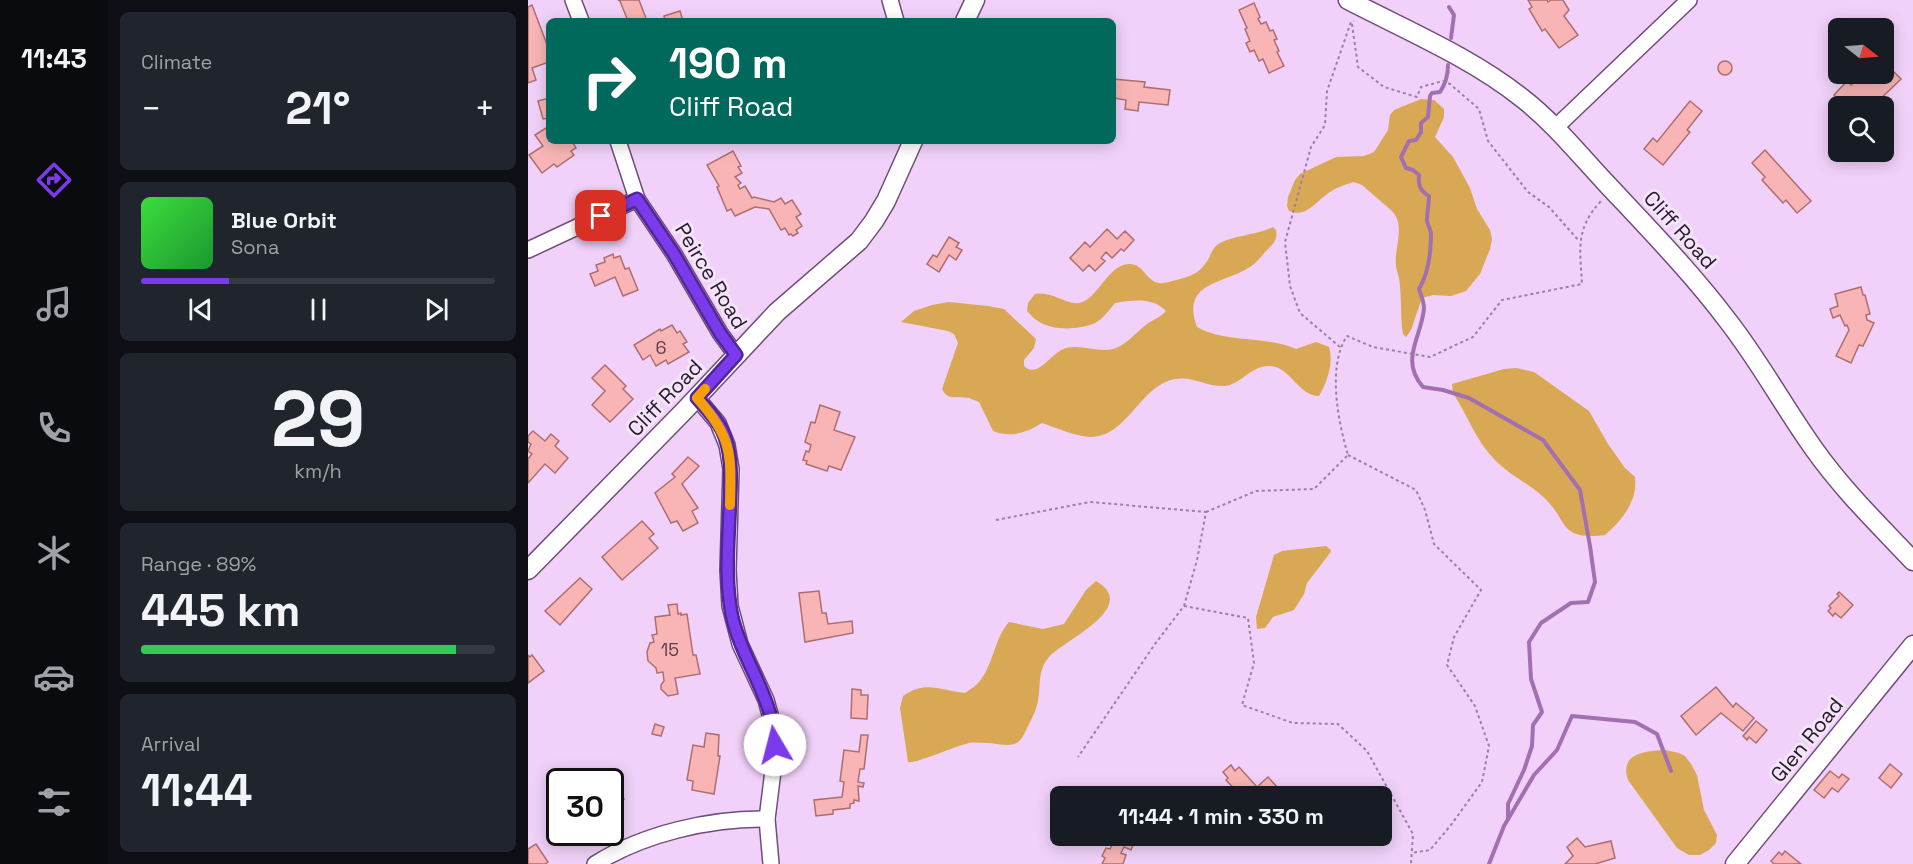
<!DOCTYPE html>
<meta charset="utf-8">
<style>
body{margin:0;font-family:"Space Grotesk",sans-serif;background:#20242c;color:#f1f3f6;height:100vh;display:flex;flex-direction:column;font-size:22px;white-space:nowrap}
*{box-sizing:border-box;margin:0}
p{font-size:20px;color:#9ea1a6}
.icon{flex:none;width:33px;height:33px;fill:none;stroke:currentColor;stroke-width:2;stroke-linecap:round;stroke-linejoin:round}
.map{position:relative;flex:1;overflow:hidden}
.drawer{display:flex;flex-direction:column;gap:12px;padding:12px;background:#0d0f14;width:420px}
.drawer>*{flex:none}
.banner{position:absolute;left:18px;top:18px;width:570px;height:126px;border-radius:9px;box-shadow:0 3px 15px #0003;background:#00695c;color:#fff;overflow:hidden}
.needle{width:39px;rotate:107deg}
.buttons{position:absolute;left:1300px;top:18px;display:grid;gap:12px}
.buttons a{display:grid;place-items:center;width:66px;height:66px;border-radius:9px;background:#171b24;box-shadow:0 3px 15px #0003;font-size:30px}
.speed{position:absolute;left:18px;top:768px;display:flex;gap:12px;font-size:30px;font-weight:700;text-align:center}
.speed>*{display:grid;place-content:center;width:78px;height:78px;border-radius:50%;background:#171b24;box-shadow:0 3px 15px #0003;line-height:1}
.speed .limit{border:3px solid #111;border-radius:9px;background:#fff;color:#111}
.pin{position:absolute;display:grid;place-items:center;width:51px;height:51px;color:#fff;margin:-26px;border-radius:12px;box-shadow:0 3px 9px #0006}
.me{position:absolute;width:66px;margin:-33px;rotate:352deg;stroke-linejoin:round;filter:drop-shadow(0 0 4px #0008)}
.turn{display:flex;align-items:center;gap:21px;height:126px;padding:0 24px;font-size:27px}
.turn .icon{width:78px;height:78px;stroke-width:2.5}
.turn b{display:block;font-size:42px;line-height:51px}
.big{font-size:45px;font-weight:600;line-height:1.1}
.drawer .tile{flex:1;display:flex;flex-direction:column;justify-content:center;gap:9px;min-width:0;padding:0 21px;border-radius:9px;background:#20242c}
.drawer .dial{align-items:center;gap:0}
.dial b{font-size:78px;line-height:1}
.song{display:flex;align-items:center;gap:18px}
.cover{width:72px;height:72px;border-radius:9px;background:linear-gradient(135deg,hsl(120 70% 55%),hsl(130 70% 35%))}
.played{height:6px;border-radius:3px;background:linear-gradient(90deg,#7c3aed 25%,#363941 25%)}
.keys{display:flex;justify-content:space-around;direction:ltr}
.heat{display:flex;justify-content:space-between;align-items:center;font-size:33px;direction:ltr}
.charge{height:9px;border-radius:4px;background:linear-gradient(90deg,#34c759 89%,#363941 0)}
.trip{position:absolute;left:522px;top:786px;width:342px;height:60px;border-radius:9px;background:#171b24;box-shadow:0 3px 15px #0003;font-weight:600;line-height:60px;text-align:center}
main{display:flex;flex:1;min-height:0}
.tabs{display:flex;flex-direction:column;width:108px;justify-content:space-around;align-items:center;background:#090b0e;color:#9ea1a6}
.tabs .icon{width:42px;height:42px}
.tabs .on{color:#7c3aed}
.tabs b{font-size:27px;color:#f1f3f6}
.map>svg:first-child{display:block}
.green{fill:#d9a854}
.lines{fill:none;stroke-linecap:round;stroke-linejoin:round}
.stream{stroke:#a270b0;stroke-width:4}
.building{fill:#f9b5b5;stroke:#ad6e6f;stroke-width:1.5}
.minor-casing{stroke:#704d79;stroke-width:18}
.tertiary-casing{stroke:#704d79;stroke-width:21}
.path{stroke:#9a81a0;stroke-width:2;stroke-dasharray:3 3;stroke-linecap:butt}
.minor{stroke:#fff;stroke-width:15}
.tertiary{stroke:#fff;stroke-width:18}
.route-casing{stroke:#51269a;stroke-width:15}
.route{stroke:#7c3aed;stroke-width:10}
.slow{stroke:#f59e0b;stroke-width:10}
.labels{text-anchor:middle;stroke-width:6;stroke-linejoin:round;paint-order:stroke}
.number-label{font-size:18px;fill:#5c404e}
.street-label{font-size:21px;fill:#28192c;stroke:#f4e4f9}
</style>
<main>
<nav class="tabs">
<b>11:43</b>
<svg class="icon on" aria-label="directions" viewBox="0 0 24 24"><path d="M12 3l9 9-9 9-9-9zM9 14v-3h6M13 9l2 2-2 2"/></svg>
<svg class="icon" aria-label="music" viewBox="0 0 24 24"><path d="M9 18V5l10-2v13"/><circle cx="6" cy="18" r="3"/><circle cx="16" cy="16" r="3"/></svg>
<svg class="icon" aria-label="phone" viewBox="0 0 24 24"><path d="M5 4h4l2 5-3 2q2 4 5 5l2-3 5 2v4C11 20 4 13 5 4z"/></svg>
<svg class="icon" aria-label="climate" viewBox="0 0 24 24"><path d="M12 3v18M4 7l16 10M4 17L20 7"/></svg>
<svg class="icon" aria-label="car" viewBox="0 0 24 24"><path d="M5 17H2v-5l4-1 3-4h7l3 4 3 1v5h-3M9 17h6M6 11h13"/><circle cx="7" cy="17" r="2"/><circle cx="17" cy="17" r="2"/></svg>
<svg class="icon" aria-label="filters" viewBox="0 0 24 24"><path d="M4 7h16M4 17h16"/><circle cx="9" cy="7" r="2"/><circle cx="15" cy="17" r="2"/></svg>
</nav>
<section class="drawer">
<div class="tile"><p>Climate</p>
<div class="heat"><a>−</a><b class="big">21°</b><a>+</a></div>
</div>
<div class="tile">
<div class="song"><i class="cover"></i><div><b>Blue Orbit</b><p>Sona</p></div></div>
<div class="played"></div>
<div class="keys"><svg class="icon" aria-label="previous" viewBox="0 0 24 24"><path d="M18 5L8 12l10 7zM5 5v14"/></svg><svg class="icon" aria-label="pause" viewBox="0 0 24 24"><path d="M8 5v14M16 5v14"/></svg><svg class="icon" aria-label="next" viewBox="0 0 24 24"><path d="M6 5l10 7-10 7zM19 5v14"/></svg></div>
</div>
<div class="tile dial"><b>29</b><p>km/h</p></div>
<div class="tile"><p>Range · 89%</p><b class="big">445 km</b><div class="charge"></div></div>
<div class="tile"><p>Arrival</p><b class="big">11:44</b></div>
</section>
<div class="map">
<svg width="1385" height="864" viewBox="0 0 1385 864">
<rect width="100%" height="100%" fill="#f1d1f9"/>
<g class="green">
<path d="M893 99 906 100 916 109V117L907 137 925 157 942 188 949 209 962 230 964 239 962 249 952 274 938 291 923 296 905 295 894 298 883 330 878 337 875 334C872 316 874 297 871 278 870 274 868 269 868 265 866 247 878 226 864 211L834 185 826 182C816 185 807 188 799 194 787 203 777 218 761 211L759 206 760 197 767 180 772 174 808 157 836 156 846 152 860 130 862 115 866 110Z"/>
<path d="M745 227 748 230C750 240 745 244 739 250 734 255 729 263 722 267 696 284 652 282 669 327 700 344 736 335 768 349L788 342 801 347C806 362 799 383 791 396 770 396 763 367 742 366 723 365 713 385 696 386 679 387 666 376 647 379 611 386 600 437 562 437 546 436 529 428 514 423 498 433 483 438 465 431L451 402C448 401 444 399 441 398 429 395 420 402 414 389L430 343 426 334 420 331 373 322 386 311 404 305 421 302 460 306 476 309 508 339 506 348 496 360V366C510 380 524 351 538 348 554 344 570 353 585 349 599 345 608 332 619 324 626 319 633 317 638 311 625 297 605 300 587 303 581 310 575 319 567 323 551 330 524 331 510 321 506 319 502 314 499 311L500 303 507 294C525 291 537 305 551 303 570 300 579 265 601 264 615 263 618 281 631 283 636 284 643 281 649 280 666 275 672 273 681 258 683 254 685 248 688 246 699 236 730 235 745 227Z"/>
<path d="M988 368 1006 372 1061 411 1080 444 1097 468 1107 477C1110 501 1094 520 1077 535 1028 541 1042 519 1013 495 998 482 980 474 966 459 948 441 939 414 925 393L924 384 976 369Z"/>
<path d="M798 546 803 550 802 553 779 583 776 594 766 610 745 617 737 628 729 629 728 617 746 555 754 551Z"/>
<path d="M568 581C613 607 536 640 521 657 508 672 514 688 509 705 507 713 503 720 500 726 497 732 495 738 490 742 482 748 469 743 459 743 453 743 446 742 441 743 427 746 388 764 380 762L372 708 375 696C397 680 412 690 437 693 442 689 448 686 452 681 466 663 466 639 481 622L515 629 536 624 558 590Z"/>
<path d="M1137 750 1151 753 1157 756 1163 764 1169 775 1176 810 1189 835 1188 843 1181 850 1172 855H1161L1149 848 1100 780C1091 753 1118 751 1137 750Z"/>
</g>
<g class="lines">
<g class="stream">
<path d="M921 7 926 15 923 38"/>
<path d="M920 65C920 75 918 83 912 92L904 93 902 96 900 117 893 123V132L888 140 881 141 873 157 878 168 885 170 891 175C890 185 892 191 901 196 901 205 899 212 899 220 899 225 903 229 903 234 903 252 900 274 891 289 893 295 896 302 896 308 894 337 871 359 895 387L915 390 941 398 1015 440 1052 490 1062 546 1067 582 1060 602 1043 603 1013 623 1001 642 1003 679 1014 712 1005 725 1004 746 996 770 980 804V818"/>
<path d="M961 864 976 826 1006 775 1029 750 1044 716 1107 722 1129 734 1143 771"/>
</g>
</g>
<g class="building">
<path d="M90 0H111L119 21H100L92 1Z"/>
<path d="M1000 0H1019L1020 2 1023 0H1035L1041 10 1036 16 1050 35 1031 48 1017 29 1014 31 1001 9 1004 7Z"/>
<path d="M726 3 732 17 730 19 733 24 738 22 742 31 745 30 749 39 746 40 751 51 749 52 756 66 741 73 735 59 731 61 726 50 722 52 718 43 722 41 717 29 719 28 711 10Z"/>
<path d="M4 5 21 50V62L4 68 8 80 0 83V7Z"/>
<path d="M152 11 155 21H137L136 16Z"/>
<circle cx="1197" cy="68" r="7"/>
<path d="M1356 62 1373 79 1345 106H1317L1306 95 1319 81 1323 85 1335 74H1356Z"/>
<path d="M585 79 617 82 616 87 642 90 640 105 611 102 610 111 597 109 598 100 586 98 585 104Z"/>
<path d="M21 98V118L15 119 10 101Z"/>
<path d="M1162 101 1174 111 1159 130 1162 132 1135 165 1116 149 1125 138 1129 142Z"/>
<path d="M18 128 21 132V141H44L48 148 43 151 46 155 29 167 26 164 14 173 1 155 15 146 7 135Z"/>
<path d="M1237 150 1283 201 1269 213 1258 200 1255 203 1234 180 1237 177 1224 163Z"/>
<path d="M205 151 213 166 210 167 214 173 207 177 213 183 210 185 212 189 217 186 224 198 226 197 246 202 253 198 257 204 264 200 273 214 268 217 274 226 268 230 270 233 265 236 263 234 261 235 257 228 253 230 241 209 227 207 207 216 203 209 199 211 189 187 191 186 179 165Z"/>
<path d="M579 229 589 239 597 231 606 240 596 251 593 249 584 258 578 252 573 258 577 261 567 271 561 265 555 271 542 258 557 242 562 247Z"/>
<path d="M421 237 431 243 428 247 434 250 428 260 421 255 411 272 399 264 405 255 409 257Z"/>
<path d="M85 254 86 258 92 256 97 269 101 268 110 290 95 296 87 277 67 286 62 274 70 271 68 265 77 262 76 258Z"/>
<path d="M1333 287 1335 295H1337L1342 314 1338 315 1339 320 1346 323 1335 346 1331 345 1323 363 1308 356 1321 330 1319 325 1317 326 1312 315 1305 318 1302 309 1310 306 1307 294Z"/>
<path d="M144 325 149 333 152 331 159 342 155 344 161 352 140 364 138 360 128 366 122 355 115 360 106 345 132 329 133 331Z"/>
<path d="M77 365 98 386 95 389 105 399 82 422 64 405 77 391 64 378Z"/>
<path d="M292 405 312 412 306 430 327 437 313 470 301 466 299 471 278 464 279 461 275 460 278 451 281 452 283 445 277 442 283 422 287 423Z"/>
<path d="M5 431 17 441 23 434 31 441 27 446 40 458 27 473 17 464 0 483V459L4 454 0 451 3 444 0 442V436Z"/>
<path d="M160 457 171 466 154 484 170 508 164 511 170 523 155 531 149 521 143 523 127 493 147 477 144 474Z"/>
<path d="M114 521 126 534 121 538 130 548 94 580 74 557Z"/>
<path d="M52 578 64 589 32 625 17 611Z"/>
<path d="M291 591 294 613H298L300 624 324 621 325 633 277 642 271 593Z"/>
<path d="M1311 592 1325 605 1313 618 1307 613 1305 616 1300 611 1303 608 1301 606 1311 596 1309 594Z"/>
<path d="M149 604 150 614 153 613V615L159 614 165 655H168L172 674 147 678 150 694 140 696 133 689V685L136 681 135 672 129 673 128 668 120 661 119 652 122 643 126 642 124 635 129 634 127 617 142 615 140 605Z"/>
<path d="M0 655 2 657 4 655 16 671 0 683Z"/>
<path d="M1188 687 1205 707 1208 703 1226 718 1215 731 1193 713 1168 735 1153 716Z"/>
<path d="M324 689 333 690V695H340L339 719 323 718Z"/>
<path d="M1228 721 1239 730 1228 743 1221 737 1219 740 1215 736Z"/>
<path d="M127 724 136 727 133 736 124 734Z"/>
<path d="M178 733 191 735 190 756H192L186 794 164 790 165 781 159 780 165 745 176 747Z"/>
<path d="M333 735H340L336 769H332L330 782 336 783 335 787 330 786 331 801 326 800V803L322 804V808L305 810V814L288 816 286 800 314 797 316 782 312 781 316 750 331 752Z"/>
<path d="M1362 764 1374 774 1363 788 1351 778Z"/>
<path d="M703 765 707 771 711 767 729 787 740 777 749 787 739 796H713L698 780 700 778 695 772Z"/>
<path d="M1302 771 1311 778 1314 774 1321 779 1310 792 1304 788 1296 798 1286 790Z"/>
<path d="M80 776 88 780 96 799 84 804 82 782 70 781Z"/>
<path d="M579 836H605L604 839 607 840 603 850 596 847 593 853 598 855 595 864H574L577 858 574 856 578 848 582 849 584 845 576 842Z"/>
<path d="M1049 838 1057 847 1083 841 1087 858 1067 864H1037L1045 856 1039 847Z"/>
<path d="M8 844 20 862 17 864H0V849Z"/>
<path d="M1257 851 1273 864H1246L1243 861 1251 852 1254 855Z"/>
</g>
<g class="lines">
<defs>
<g id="minor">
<path d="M45 0 53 21"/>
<path d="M362 0 368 21"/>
<path d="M1027 128 1161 0"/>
<path d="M90 141 109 199 146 254 192 333 208 355"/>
<path d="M0 250 109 199"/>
<path d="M169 398 190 423 199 445 203 469 200 570 202 606 212 644 238 700 246 729V763L239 819 243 864"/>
<path d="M67 864C115 834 182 818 239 819"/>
</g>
<g id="tertiary">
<path d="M820 0C878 30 944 58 994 98 1025 122 1050 153 1077 182 1119 227 1163 272 1200 321 1232 362 1256 407 1286 449 1315 490 1351 525 1385 561"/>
<path d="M437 21 447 0"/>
<path d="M0 570 156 411 249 312 331 241 346 221 358 201 385 141"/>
<path d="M1207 864 1385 645"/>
</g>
</defs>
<use href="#minor" class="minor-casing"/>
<use href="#tertiary" class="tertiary-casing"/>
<g class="path">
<path d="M824 24 830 67 856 87 889 97 893 87 915 81 922 84 951 109 960 141 1000 192 1021 207 1051 241"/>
<path d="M812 347 772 313 762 286 757 242 783 147 797 125 799 91 823 22 826 21"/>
<path d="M820 455 888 490 897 510 906 544 953 590 926 637 919 665 947 706 961 746 954 782 923 825 902 850 883 853"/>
<path d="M678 512 728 491 786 489 820 455C810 422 799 366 819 336L845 347 902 357 945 337 974 300 1054 284C1052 249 1047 229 1073 201"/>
<path d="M468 520 562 502 678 512 669 560 656 606 627 644 550 757"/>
<path d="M656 606 720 618 726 663 714 705 765 723 810 724 839 751 885 834 883 864"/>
</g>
<use href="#minor" class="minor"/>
<use href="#tertiary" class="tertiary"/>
</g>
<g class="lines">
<defs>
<path id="route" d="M73 216 109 199 146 254 192 333 208 355 169 398C178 408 188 418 194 430 204 451 203 475 202 498 201 536 196 578 204 616 214 661 246 698 247 745"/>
</defs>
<use href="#route" class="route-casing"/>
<use href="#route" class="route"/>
<path class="slow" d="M177 389 169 398C205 438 203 454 202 505"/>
</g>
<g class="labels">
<g class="number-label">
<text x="133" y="354">6</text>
<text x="142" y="656">15</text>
</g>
<g class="street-label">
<text transform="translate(1152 230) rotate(48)" y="7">Cliff Road</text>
<text transform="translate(183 276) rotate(59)" y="7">Peirce Road</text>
<text transform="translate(137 398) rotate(-46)" y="7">Cliff Road</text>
<text transform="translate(1279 740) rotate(-51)" y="7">Glen Road</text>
</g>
</g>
</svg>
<div class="buttons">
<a><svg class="needle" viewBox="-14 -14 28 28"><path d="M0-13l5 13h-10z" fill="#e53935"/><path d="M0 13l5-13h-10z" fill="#9ea1a6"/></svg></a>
<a><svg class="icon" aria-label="search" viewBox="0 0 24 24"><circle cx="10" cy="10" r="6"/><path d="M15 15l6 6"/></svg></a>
</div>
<div class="speed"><div class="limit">30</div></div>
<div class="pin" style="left:73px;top:216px;background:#d93025"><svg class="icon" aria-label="arrive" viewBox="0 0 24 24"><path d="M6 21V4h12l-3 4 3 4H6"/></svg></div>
<svg class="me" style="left:247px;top:745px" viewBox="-20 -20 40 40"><circle r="19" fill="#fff"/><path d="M0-13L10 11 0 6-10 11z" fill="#7c3aed"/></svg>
<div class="trip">11:44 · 1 min · 330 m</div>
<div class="banner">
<div class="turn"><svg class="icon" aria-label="right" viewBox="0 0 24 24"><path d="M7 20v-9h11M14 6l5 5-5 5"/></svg><div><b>190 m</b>Cliff Road</div></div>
</div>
</div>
</main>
